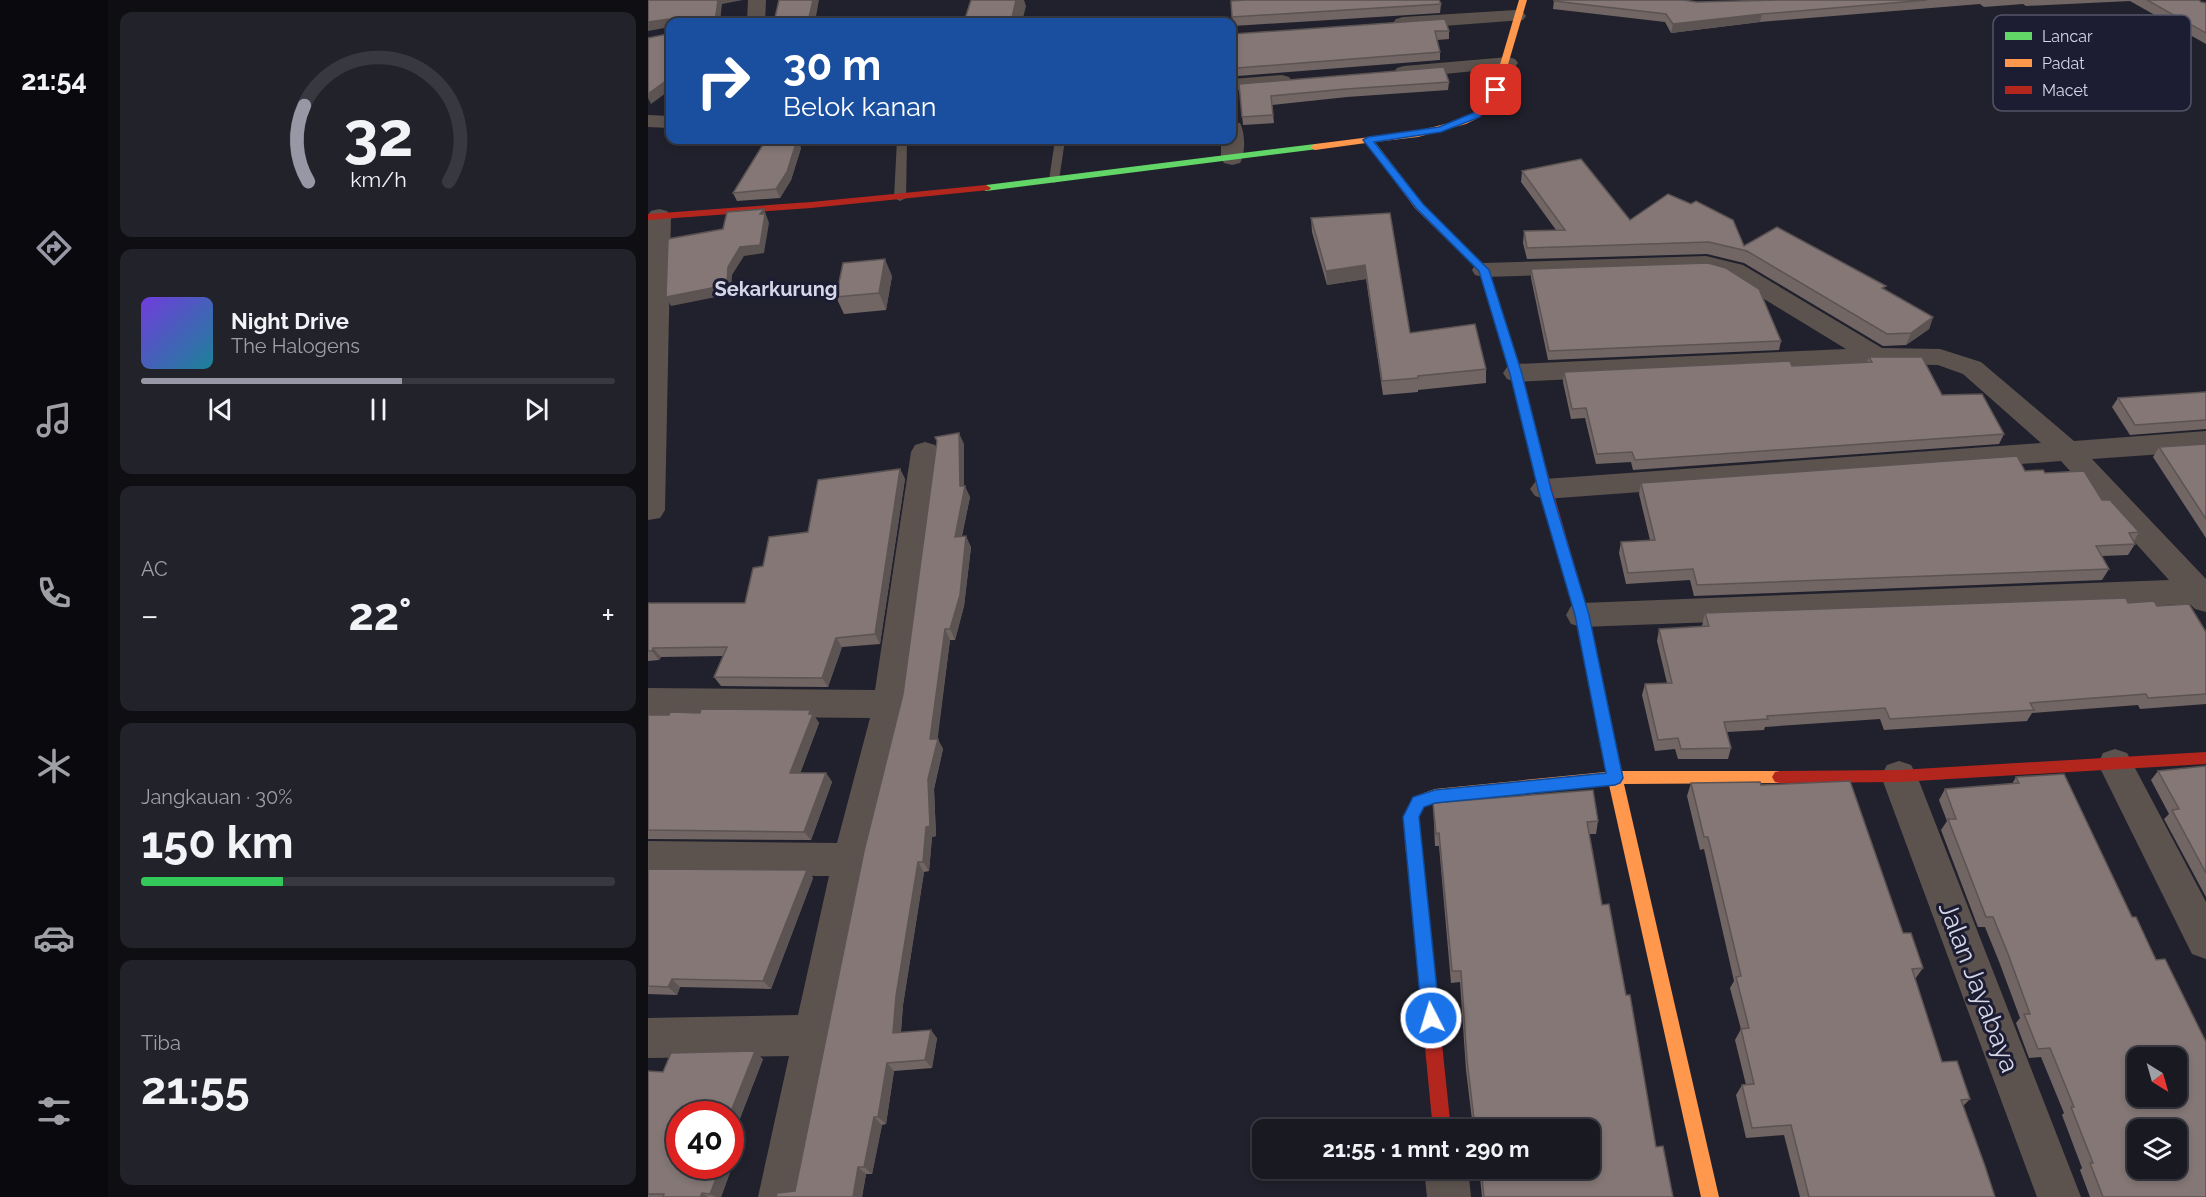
<!DOCTYPE html>
<html lang="id">
<meta charset="utf-8">
<style>
body{margin:0;font-family:Raleway,sans-serif;background:#22222a;color:#f1f3f6;height:100vh;display:flex;flex-direction:column;font-size:22px;white-space:nowrap}
*{box-sizing:border-box;margin:0}
p{font-size:20px;color:#9fa0a5}
.icon{flex:none;width:33px;height:33px;fill:none;stroke:currentColor;stroke-width:2;stroke-linecap:round;stroke-linejoin:round}
.map{position:relative;flex:1;overflow:hidden}
.panel{display:flex;flex-direction:column;gap:12px;padding:12px;background:#0e0e13;width:540px}
.panel>*{flex:none}
.guide{position:absolute;left:18px;top:18px;width:570px;height:126px;border-radius:12px;box-shadow:0 3px 9px #0003,0 0 0 2px #373840;background:#1a4fa0;color:#fff;overflow:hidden}
.needle{width:39px;rotate:143deg}
.buttons{position:absolute;left:1479px;top:1047px;display:grid;gap:12px}
.buttons a{display:grid;place-items:center;width:60px;height:60px;border-radius:12px;background:#191922;box-shadow:0 3px 9px #0003,0 0 0 2px #373840;font-size:30px}
.speed{position:absolute;left:18px;top:1101px;display:flex;gap:12px;font-size:30px;font-weight:700;text-align:center}
.speed>*{display:grid;place-content:center;width:78px;height:78px;border-radius:50%;background:#191922;box-shadow:0 3px 9px #0003,0 0 0 2px #373840;line-height:1}
.speed .limit{border:9px solid #d22;background:#fff;color:#111}
.pin{position:absolute;display:grid;place-items:center;width:51px;height:51px;color:#fff;margin:-26px;border-radius:12px;box-shadow:0 3px 9px #0006}
.me{position:absolute;width:66px;margin:-33px;rotate:355deg;stroke-linejoin:round;filter:drop-shadow(0 0 4px #0008)}
.turn{display:flex;align-items:center;gap:21px;height:126px;padding:0 18px;font-size:27px}
.turn .icon{width:78px;height:78px;stroke-width:2.5}
.turn b{display:block;font-size:42px;line-height:51px}
.big{font-size:45px;font-weight:700;line-height:1.1}
.panel .tile{flex:1;display:flex;flex-direction:column;justify-content:center;gap:9px;min-width:0;padding:0 21px;border-radius:12px;background:#22222a}
.panel .dial{align-items:center;gap:0}
.dial svg{height:156px;overflow:visible;fill:none;stroke:#373840;stroke-width:7;stroke-linecap:round;text-anchor:middle}
.dial text{fill:#f1f3f6;stroke:none}
.song{display:flex;align-items:center;gap:18px}
.cover{width:72px;height:72px;border-radius:9px;background:linear-gradient(135deg,hsl(260 70% 55%),hsl(190 70% 35%))}
.played{height:6px;border-radius:3px;background:linear-gradient(90deg,#9797a5 55%,#373840 55%)}
.keys{display:flex;justify-content:space-around;direction:ltr}
.heat{display:flex;justify-content:space-between;align-items:center;font-size:33px;direction:ltr}
.charge{height:9px;border-radius:4px;background:linear-gradient(90deg,#34c759 30%,#373840 0)}
.trip{position:absolute;left:604px;top:1119px;width:348px;height:60px;border-radius:12px;background:#191922;box-shadow:0 3px 9px #0003,0 0 0 2px #373840;font-weight:700;line-height:60px;text-align:center}
main{display:flex;flex:1;min-height:0}
.menu{display:flex;flex-direction:column;width:108px;justify-content:space-around;align-items:center;background:#0a0a0e;color:#9fa0a5}
.menu .icon{width:42px;height:42px}
.menu .active{color:#9797a5}
.menu b{font-size:27px;color:#f1f3f6}
.map>svg:first-child{display:block}
.lines{fill:none;stroke-linecap:round;stroke-linejoin:round}
.lane{fill:#5c534e;fill-rule:evenodd}
.street{fill:#5c534e;fill-rule:evenodd}
.fast{fill:#63d668;fill-rule:evenodd}
.slow{fill:#ff974d;fill-rule:evenodd}
.jam{fill:#b3261e;fill-rule:evenodd}
.wall{fill:#726665}
.shaded-wall{fill:#5c5353}
.building{fill:#847776;stroke:#5c5353;stroke-width:1.5;fill-rule:evenodd}
.route{fill:#1a73e8;stroke:#114b97;stroke-width:1.5}
.labels{text-anchor:middle;stroke-width:6;stroke-linejoin:round;paint-order:stroke}
.far-quarter-label{font-size:20px;font-weight:bold;fill:#d6d7e6;stroke:#1c1c32}
.near-street-label{font-size:26px;fill:#d6d7e6;stroke:#1c1c32}
.key{fill:#1c1c32;stroke:#545468;stroke-width:1.5}
.key-label{font-size:16px;fill:#d6d7e6}
</style>
<main>
<nav class="menu">
<b>21:54</b>
<svg class="icon active" aria-label="directions" viewBox="0 0 24 24"><path d="M12 3l9 9-9 9-9-9zM9 14v-3h6M13 9l2 2-2 2"/></svg>
<svg class="icon" aria-label="music" viewBox="0 0 24 24"><path d="M9 18V5l10-2v13"/><circle cx="6" cy="18" r="3"/><circle cx="16" cy="16" r="3"/></svg>
<svg class="icon" aria-label="phone" viewBox="0 0 24 24"><path d="M5 4h4l2 5-3 2q2 4 5 5l2-3 5 2v4C11 20 4 13 5 4z"/></svg>
<svg class="icon" aria-label="climate" viewBox="0 0 24 24"><path d="M12 3v18M4 7l16 10M4 17L20 7"/></svg>
<svg class="icon" aria-label="car" viewBox="0 0 24 24"><path d="M5 17H2v-5l4-1 3-4h7l3 4 3 1v5h-3M9 17h6M6 11h13"/><circle cx="7" cy="17" r="2"/><circle cx="17" cy="17" r="2"/></svg>
<svg class="icon" aria-label="filters" viewBox="0 0 24 24"><path d="M4 7h16M4 17h16"/><circle cx="9" cy="7" r="2"/><circle cx="15" cy="17" r="2"/></svg>
</nav>
<section class="panel">
<div class="tile dial"><svg viewBox="0 0 100 80">
<path d="M14 69A42 42 0 1 1 86 69"/>
<path d="M14 69A42 42 0 0 1 12 30" stroke="#9797a5"/>
<text x="50" y="56" font-size="32" font-weight="700">32</text>
<text x="50" y="72" font-size="11">km/h</text>
</svg></div>
<div class="tile">
<div class="song"><i class="cover"></i><div><b>Night Drive</b><p>The Halogens</p></div></div>
<div class="played"></div>
<div class="keys"><svg class="icon" aria-label="previous" viewBox="0 0 24 24"><path d="M18 5L8 12l10 7zM5 5v14"/></svg><svg class="icon" aria-label="pause" viewBox="0 0 24 24"><path d="M8 5v14M16 5v14"/></svg><svg class="icon" aria-label="next" viewBox="0 0 24 24"><path d="M6 5l10 7-10 7zM19 5v14"/></svg></div>
</div>
<div class="tile"><p>AC</p>
<div class="heat"><a>−</a><b class="big">22°</b><a>+</a></div>
</div>
<div class="tile"><p>Jangkauan · 30%</p><b class="big">150 km</b><div class="charge"></div></div>
<div class="tile"><p>Tiba</p><b class="big">21:55</b></div>
</section>
<div class="map">
<svg width="1558" height="1197" viewBox="0 0 1558 1197">
<rect width="100%" height="100%" fill="#21212d"/>
<g class="lines">
<g class="lane">
<path d="M249 140H259L258 198 252 201 246 198Z"/>
<path d="M407 140H417L411 180 406 183 401 180Z"/>
</g>
<g class="street">
<path d="M100 0H118L117 22H99Z"/>
<path d="M868 10 875 12 878 16 875 20 755 29 748 27 745 23 748 19 755 17Z"/>
<path d="M860 57 867 59 870 63 867 67 756 78 749 76 746 72 749 68 756 66Z"/>
<path d="M634 75 641 77 644 81 641 85 584 91V79Z"/>
<path d="M0 115 22 116V128L0 127Z"/>
<path d="M584 122 592 123C597 132 598 154 592 163L584 165 576 163 573 158V140H584Z"/>
<path d="M11 209 19 211 23 216 17 510 12 518 0 520V215L3 211Z"/>
<path d="M1058 256 1095 265 1234 348 1292 349 1333 362 1426 441 1558 431V451L1444 459 1558 579V612L1547 609 1542 604 934 627 923 624 918 615 923 606 934 603 1521 580 1413 461 897 499 887 496 882 489 887 482 897 479 1393 443 1315 374 1290 365 1229 364 868 382 859 379 855 373 859 367 868 364 1198 349 1077 275 1058 270 836 277 827 275 824 270 827 265 836 263Z"/>
<path d="M277 442 287 445 291 452 259 704 221 860 154 1197H110L141 1056 0 1058V1018L150 1015 181 876 0 875V841L189 843 222 718 0 716V688L227 690 263 452 267 445Z"/>
<path d="M1467 749 1479 753 1558 902V959L1544 954 1450 764 1455 753Z"/>
<path d="M1251 761 1263 765 1269 776 1433 1197H1389L1233 776 1239 765Z"/>
<path d="M776 1168H820L823 1197H779Z"/>
</g>
<path class="fast" d="M667 144 670 145V149L338 191 333 188 338 185Z"/>
<g class="slow">
<path d="M871 0H879L856 78 832 117 818 124 770 137 727 142 775 204 841 270 874 373 896 460 890 464 884 460 862 373 831 271 767 208 718 143 667 150 662 147 667 144 770 131 812 120 826 113 848 78Z"/>
<path d="M967 771H1132L1137 772 1140 777 1137 782 1132 783 976 784 1071 1197H1053L961 785 787 803 775 807 771 817 774 852 772 857 766 859 760 857 758 852 755 817 765 797 787 789Z"/>
</g>
<g class="jam">
<path d="M338 185 343 188 341 190 163 208 0 220V214L163 202Z"/>
<path d="M890 456 896 460 941 615 975 777 972 782 967 783 962 782 959 777 927 615 884 460Z"/>
<path d="M1558 752V764L1251 782 1132 783 1127 782 1124 777 1127 772 1132 771 1251 770Z"/>
<path d="M766 845 772 847 774 852 803 1130H785L758 852 760 847Z"/>
</g>
</g>
<g class="wall">
<path d="M1130 0H1551L1553 2 1558 3V44L1482 1 1378 6 1375 4 1336 7 1332 4 1112 22 1023 33 1017 22 905 9 906 1 1049 2Z"/>
<path d="M583 1 793 4 792 13 585 26Z"/>
<path d="M801 31V39L789 40 792 52V60L590 76 586 34Z"/>
<path d="M801 82 800 90 699 97 624 105 626 123 595 125 591 84Z"/>
<path d="M149 140 153 148 143 180 132 198 89 201 85 193Z"/>
<path d="M874 171 982 220 1096 246 1236 290 1285 317 1281 329 1258 345 1235 346 1096 263 1059 254 879 259 875 243 876 231 908 230 873 182Z"/>
<path d="M742 213 762 333 838 369V383L770 390V392L735 395 718 279 679 285 664 232 663 218Z"/>
<path d="M883 269 1133 341 1131 350 900 360 883 278Z"/>
<path d="M244 276 238 310 196 314 188 297Z"/>
<path d="M1221 357 1294 395 1356 434 1351 444 985 470 983 462 948 464 937 418 923 419 915 382 916 372 1144 366 1219 362Z"/>
<path d="M1558 392V429L1482 435 1464 407 1470 398Z"/>
<path d="M316 444V486L322 497 314 536 323 547 316 606 307 640H302L289 739 295 749 286 789 288 836 284 837 281 871 276 872 255 1005 253 1032 289 1038 284 1068 246 1071 238 1124 234 1125 224 1174H218L214 1197H128L147 1191 255 694Z"/>
<path d="M1558 444V538L1505 457 1511 447Z"/>
<path d="M252 469 257 479 232 644 194 647 180 687 73 686 66 677 75 656 13 657 11 660 0 661V603H97L115 566 160 532Z"/>
<path d="M1377 471 1397 473 1454 500 1491 532 1486 541 1487 544 1480 555 1454 556 1461 569 1454 580 1046 596 1042 580 978 584 971 553 973 542 1002 540 991 494 993 483Z"/>
<path d="M1480 603 1509 606 1558 632V704L1492 709 1490 705 1384 713 1379 721 1236 730 1232 719 1117 727 1116 730 1079 732 1083 748 1080 759H1030L1027 749 1007 751 994 695 997 684 1019 683 1009 641 1011 629 1054 626 1057 613Z"/>
<path d="M162 710 171 723 152 773H178L184 782 163 840 0 839V715Z"/>
<path d="M1558 766V897L1516 819 1521 814 1503 780 1510 771Z"/>
<path d="M1368 777 1558 1197H1442L1432 1170 1434 1168 1414 1115 1416 1113 1393 1057 1381 1058 1368 1023 1372 1018 1352 964 1337 927H1330L1293 830 1299 821 1291 800 1297 789 1364 784Z"/>
<path d="M1043 783 1113 785 1255 933 1275 968 1267 979 1294 1062 1322 1099 1315 1106 1347 1197H1152L1136 1135 1098 1138 1088 1095 1094 1085H1098L1087 1040 1093 1029 1082 988 1086 981 1056 849 1052 850 1039 796Z"/>
<path d="M785 803 950 821 948 834H941L954 905 978 995 1008 1147 1025 1197H834L831 1168H942V1130H828V1128H825L818 1070 812 982 803 983 791 846H787Z"/>
<path d="M0 869 159 870 165 878 123 989 32 987 29 995 0 994Z"/>
<path d="M115 1059 87 1131 95 1137 73 1197H0V1071L15 1072Z"/>
</g>
<g class="shaded-wall">
<path d="M70 0H95L74 4 72 22H67Z"/>
<path d="M165 0H171L167 22H160Z"/>
<path d="M368 0H376L378 6 374 22H363Z"/>
<path d="M1114 14 1112 22 1023 33 1025 24Z"/>
<path d="M20 19 22 27 0 31V22Z"/>
<path d="M22 78V90L3 104 0 98V94Z"/>
<path d="M149 140 153 148 143 180 132 198 128 189Z"/>
<path d="M116 209 121 223 116 253 96 256 84 275 83 294 23 306 18 297 80 267Z"/>
<path d="M237 259 244 276 238 310 231 293Z"/>
<path d="M717 265 718 279 679 285 678 271Z"/>
<path d="M1285 317 1281 329 1258 345 1263 333Z"/>
<path d="M311 433 316 444V492L317 486 322 497 311 548 307 537 312 486Z"/>
<path d="M252 469 257 479 232 644 227 634Z"/>
<path d="M318 536 323 547 316 606 307 640 302 629Z"/>
<path d="M297 629 302 640 289 744 290 739 295 749 286 789 288 836 284 837 281 871 275 862 282 739Z"/>
<path d="M188 638 194 647 180 687 174 678Z"/>
<path d="M5 648 13 657 11 660 4 651Z"/>
<path d="M162 710 165 715V714L171 723 149 782 142 773Z"/>
<path d="M178 773 184 782 163 840 156 832Z"/>
<path d="M270 862 276 872 255 1005 252 1041 245 1033 248 996Z"/>
<path d="M159 870 165 878 123 989 115 981Z"/>
<path d="M24 979 32 987 29 995 20 987Z"/>
<path d="M283 1030 289 1038 284 1068 277 1060Z"/>
<path d="M107 1051 115 1059 87 1131 95 1137 73 1197H68L62 1194 73 1166H82V1114Z"/>
<path d="M239 1063 246 1071 238 1124 230 1117Z"/>
<path d="M226 1117 234 1125 224 1174 216 1167Z"/>
<path d="M210 1167 218 1174 214 1197H205Z"/>
<path d="M54 1193 60 1197H52Z"/>
</g>
<g class="building">
<path d="M0 0H70L67 22H22V78L0 94V38L20 34V19L0 22Z"/>
<path d="M131 0H165L160 22H126Z"/>
<path d="M323 0H368L363 22H316Z"/>
<path d="M597 0H791L793 4 584 17 583 1Z"/>
<path d="M906 0H1035L1049 2 1130 0H1279L1114 14 1025 24 1018 14 906 1Z"/>
<path d="M1499 0H1551L1553 2 1558 3V33Z"/>
<path d="M797 19 801 31H787L792 52 589 68 586 34Z"/>
<path d="M796 67 801 82 698 89 623 96 625 115 594 117 591 84Z"/>
<path d="M149 140 139 172 128 189 85 193 116 143Z"/>
<path d="M933 159 982 220 1020 194 1043 204 1048 201 1085 220 1096 246 1129 227 1238 286 1234 288 1285 317 1263 333 1239 334 1099 251 1061 242 879 248 876 231 917 230 874 171Z"/>
<path d="M116 209 112 214H117L112 245 92 247 80 267 79 285 18 297 20 239 75 229 79 212Z"/>
<path d="M742 213 762 333 827 324 838 369 770 376V378L734 381 717 265 678 271 663 218Z"/>
<path d="M237 259 231 293 188 297 195 263Z"/>
<path d="M1060 263 1078 268 1111 289 1133 341 901 351 883 269Z"/>
<path d="M1221 357H1274L1294 395 1334 394 1356 434 987 460 984 452 949 454 938 408 924 409 916 372 1142 361 1144 366 1224 362Z"/>
<path d="M1558 392V420L1487 425 1470 398Z"/>
<path d="M311 433 312 486H317L307 537 318 536 312 595 302 629H297L282 739H290L280 779 282 826 278 827 275 862H270L248 996 245 1033 283 1030 277 1060 239 1063 230 1117H226L216 1167H210L205 1197H128L129 1193 147 1191 216 851 255 694 289 441 287 437Z"/>
<path d="M1558 444V519L1511 447Z"/>
<path d="M1369 456 1377 471 1395 470 1397 473 1436 471 1454 500H1462L1491 532 1481 533 1487 544 1448 546 1461 569 1049 585 1045 569 980 573 973 542 1007 540 993 483Z"/>
<path d="M252 469 227 634 188 638 174 678 66 677 79 647 5 648 4 651H0V603H97L105 568 115 566 121 537 160 532 170 480Z"/>
<path d="M1478 598 1480 603 1506 601 1509 606 1541 604 1558 632V694L1500 698 1498 694 1382 703 1386 710 1242 719 1237 708 1119 716 1120 719 1076 722 1083 748 1033 749 1030 738 1010 740 997 684 1024 683 1011 629 1061 626 1057 613Z"/>
<path d="M53 709 162 710 161 714H165L142 773H178L156 832 0 830V715H21L22 712 52 713Z"/>
<path d="M1558 766V873L1524 810 1531 809 1510 771Z"/>
<path d="M1416 774 1484 917H1488L1508 960 1517 959 1558 1042V1197H1455L1442 1163H1445L1423 1107H1426L1402 1048 1390 1049 1376 1014H1382L1360 954 1345 917H1338L1300 819H1308L1297 789 1371 783 1368 777ZM1490 1058H1528V1096H1490ZM1490 1130H1528V1168H1490Z"/>
<path d="M1202 781 1255 933H1263L1275 968 1264 969 1294 1062 1309 1061 1322 1099 1313 1100 1337 1166 1347 1197H1161L1143 1125 1104 1128 1094 1085 1106 1084 1093 1029 1101 1028 1088 977 1093 976 1060 837H1056L1043 783 1112 782 1113 785Z"/>
<path d="M945 790 950 821 939 822 954 905 961 904 978 995H982L1008 1147 1015 1146 1025 1197H836L833 1168H942V1130H830L829 1118 826 1119 819 1060 813 971H804L791 833 788 834 785 803Z"/>
<path d="M0 869 159 870 115 981 24 979 20 987 0 986Z"/>
<path d="M107 1051 82 1114H32V1166H73L62 1194 54 1193 52 1197H15L16 1194H0V1071L15 1072 23 1053Z"/>
<path d="M82 1130 86 1131 82 1140Z"/>
</g>
<path class="route" d="M844 88 852 90 832 117 793 132 726 142 775 204 841 270 874 374 903 489 941 615 975 778 972 783 967 785 787 803 776 807 771 817 792 1018 789 1024 783 1026 777 1024 774 1018 755 817 765 797 787 790 958 773 927 615 890 489 862 374 831 271 768 208 715 140 720 137 791 127 825 113Z"/>
<g class="labels">
<g class="far-quarter-label">
<text x="128" y="296">Sekarkurung</text>
</g>
<g class="near-street-label">
<text transform="translate(1331 987) rotate(69)" y="9">Jalan Jayabaya</text>
</g>
</g>
<rect x="1345" y="15" width="198" height="96" rx="9" class="key"/>
<rect x="1357" y="32" width="27" height="8" fill="#63d668"/>
<rect x="1357" y="59" width="27" height="8" fill="#ff974d"/>
<rect x="1357" y="86" width="27" height="8" fill="#b3261e"/>
<g class="key-label">
<text x="1394" y="42">Lancar</text>
<text x="1394" y="69">Padat</text>
<text x="1394" y="96">Macet</text>
</g>
</svg>
<div class="buttons">
<a><svg class="needle" viewBox="-14 -14 28 28"><path d="M0-13l5 13h-10z" fill="#e53935"/><path d="M0 13l5-13h-10z" fill="#9fa0a5"/></svg></a>
<a><svg class="icon" aria-label="layers" viewBox="0 0 24 24"><path d="M12 4l9 5-9 5-9-5zM3 14l9 5 9-5"/></svg></a>
</div>
<div class="speed"><div class="limit">40</div></div>
<div class="pin" style="left:848px;top:90px;background:#d93025"><svg class="icon" aria-label="arrive" viewBox="0 0 24 24"><path d="M6 21V4h12l-3 4 3 4H6"/></svg></div>
<svg class="me" style="left:783px;top:1018px" viewBox="-20 -20 40 40"><circle r="17" fill="#1a73e8" stroke="#fff" stroke-width="3"/><path d="M0-11L8 9 0 5-8 9z" fill="#fff"/></svg>
<div class="trip">21:55 · 1 mnt · 290 m</div>
<div class="guide">
<div class="turn"><svg class="icon" aria-label="right" viewBox="0 0 24 24"><path d="M7 20v-9h11M14 6l5 5-5 5"/></svg><div><b>30 m</b>Belok kanan</div></div>
</div>
</div>
</main>
